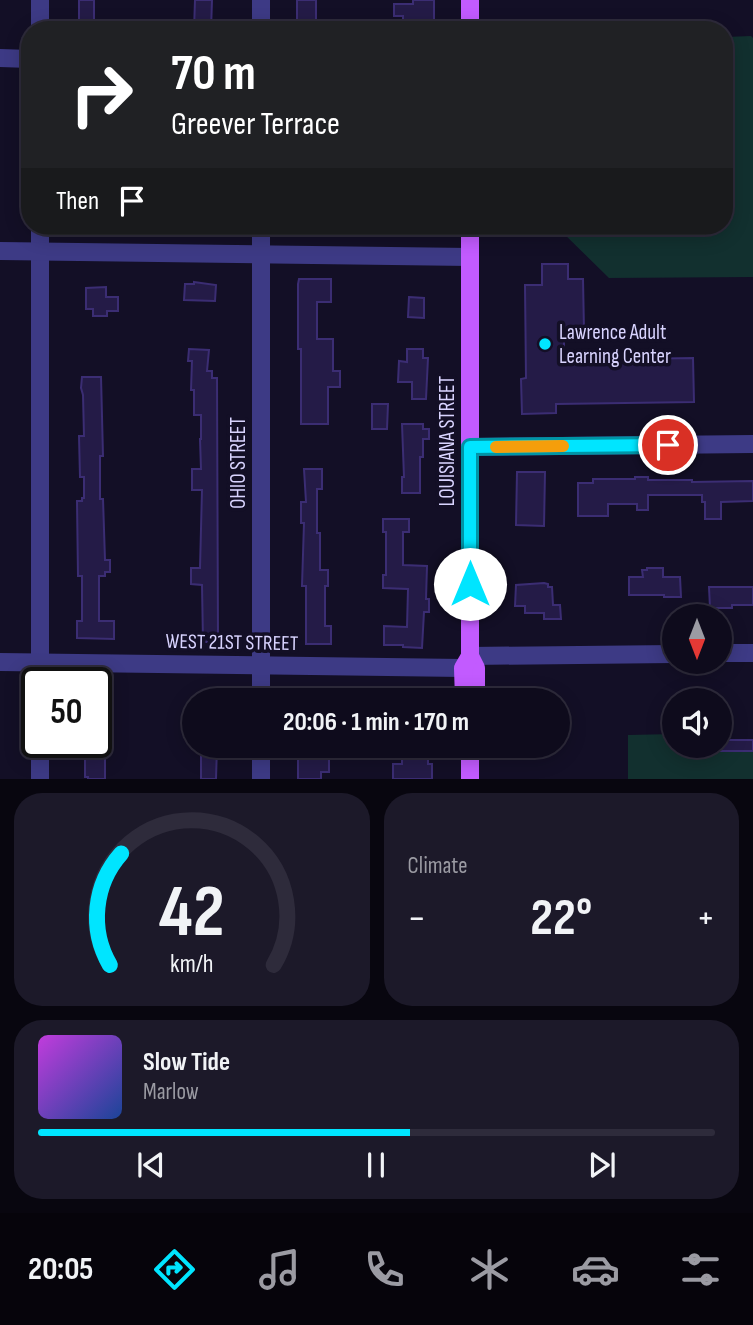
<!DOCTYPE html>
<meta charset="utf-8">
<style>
body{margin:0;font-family:"Sofia Sans Condensed",sans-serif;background:#1c1929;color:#f1f3f6;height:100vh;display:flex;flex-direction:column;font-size:26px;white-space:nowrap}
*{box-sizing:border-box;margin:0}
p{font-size:23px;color:#9b9ba3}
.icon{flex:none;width:38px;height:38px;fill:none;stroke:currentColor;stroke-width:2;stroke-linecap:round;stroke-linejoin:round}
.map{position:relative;height:779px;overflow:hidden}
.side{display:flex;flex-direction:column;gap:14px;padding:14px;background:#08060f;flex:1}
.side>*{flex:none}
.hud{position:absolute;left:21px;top:21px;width:712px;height:214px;border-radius:28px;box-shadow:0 4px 18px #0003,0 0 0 2px #2e2b3b;background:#202124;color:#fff;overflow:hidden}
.needle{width:46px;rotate:180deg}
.fabs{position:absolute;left:662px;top:604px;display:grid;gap:14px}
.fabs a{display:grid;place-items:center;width:70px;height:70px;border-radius:50%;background:#0e0b1c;box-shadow:0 4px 18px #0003,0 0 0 2px #2e2b3b;font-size:35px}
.speed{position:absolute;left:21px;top:667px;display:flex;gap:14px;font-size:35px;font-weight:700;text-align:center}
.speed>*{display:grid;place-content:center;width:91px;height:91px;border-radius:50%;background:#0e0b1c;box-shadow:0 4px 18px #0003,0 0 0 2px #2e2b3b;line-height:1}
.speed .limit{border:4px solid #111;border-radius:10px;background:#fff;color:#111}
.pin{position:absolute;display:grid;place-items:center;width:60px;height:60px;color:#fff;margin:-30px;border:4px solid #fff;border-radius:50%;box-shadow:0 2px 7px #0007}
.me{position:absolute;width:77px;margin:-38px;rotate:0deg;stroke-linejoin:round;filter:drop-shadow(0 0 5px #0008)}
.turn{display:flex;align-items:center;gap:24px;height:147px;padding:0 35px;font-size:32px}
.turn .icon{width:91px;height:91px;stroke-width:2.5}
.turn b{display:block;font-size:49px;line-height:60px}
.then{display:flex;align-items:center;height:66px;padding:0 35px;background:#0003;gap:14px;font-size:26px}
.big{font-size:52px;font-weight:700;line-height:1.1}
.side .tile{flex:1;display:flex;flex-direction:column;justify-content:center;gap:10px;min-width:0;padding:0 24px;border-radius:28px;background:#1c1929}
.side .dial{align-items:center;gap:0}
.dial svg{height:182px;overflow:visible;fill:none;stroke:#2e2b3b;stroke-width:7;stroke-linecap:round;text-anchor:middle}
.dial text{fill:#f1f3f6;stroke:none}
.song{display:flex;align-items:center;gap:21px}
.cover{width:84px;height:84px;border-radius:10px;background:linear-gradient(135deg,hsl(290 70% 55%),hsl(220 70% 35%))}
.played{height:7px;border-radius:4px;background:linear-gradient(90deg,#00e5ff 55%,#2e2b3b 55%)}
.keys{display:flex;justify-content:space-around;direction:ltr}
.heat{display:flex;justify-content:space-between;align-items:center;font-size:38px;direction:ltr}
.side .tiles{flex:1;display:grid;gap:14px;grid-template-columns:1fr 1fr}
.tile:last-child{grid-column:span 2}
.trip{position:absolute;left:182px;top:688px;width:388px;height:70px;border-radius:35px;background:#0e0b1c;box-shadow:0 4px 18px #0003,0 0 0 2px #2e2b3b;font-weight:700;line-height:70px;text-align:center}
.tabs{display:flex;height:112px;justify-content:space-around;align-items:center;background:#06040b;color:#9b9ba3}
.tabs .icon{width:49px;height:49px}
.tabs .current{color:#00e5ff}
.tabs b{font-size:32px;color:#f1f3f6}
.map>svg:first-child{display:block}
.green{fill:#12302f}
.building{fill:#241b47;stroke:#3b2d73;stroke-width:2}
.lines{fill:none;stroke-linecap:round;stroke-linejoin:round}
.minor{stroke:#3d3a85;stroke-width:18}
.major{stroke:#c25bff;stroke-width:18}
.route-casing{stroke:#0095a6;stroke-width:18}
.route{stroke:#00e5ff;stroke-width:12}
.slow{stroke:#f59e0b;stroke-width:12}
.poi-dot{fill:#00e5ff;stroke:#130f26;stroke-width:2.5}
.labels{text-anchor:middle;stroke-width:7;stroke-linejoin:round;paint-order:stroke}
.poi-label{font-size:21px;fill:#d9d4ff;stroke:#130f26;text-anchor:start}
.street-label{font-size:21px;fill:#d9d4ff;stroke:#130f26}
</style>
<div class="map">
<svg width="753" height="779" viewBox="0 0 753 779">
<rect width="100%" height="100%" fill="#130f26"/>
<g class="green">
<path d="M751 36 753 38V277L609 278 556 226H724L725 37Z"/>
<path d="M674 734V746H719V740H753V779H628V735Z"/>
</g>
<g class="building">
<rect x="79" y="0" width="15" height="30"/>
<path d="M195 0H212L211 30H194Z"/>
<rect x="297" y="0" width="19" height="30"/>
<path d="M413 0H434V30L403 28V16H394V4H413Z"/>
<path d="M542 264H568V279H583L584 331 564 332V358L632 357V359L693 358 694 402 556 404V413L522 414 521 379 526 378 525 285H542Z"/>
<path d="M299 279H331V302H317V339H333V371H340V387H328V424H301V349H298V284Z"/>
<path d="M194 282 216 285 215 301 184 300 185 284H194Z"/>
<path d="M106 287V297H118V311H107V316H93V309H86V288Z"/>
<path d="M409 297 424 298V318L408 317Z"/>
<path d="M189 349 209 350 207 371H212V378H217L218 642H203L202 585 191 584V568H200L202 490H192V469H201L200 439H201V415H194V390H191L192 361H188Z"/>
<path d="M407 349H423V358H428L426 399H412V382H398L399 361 407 362Z"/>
<path d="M82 377H101L103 456H100V499H103L105 560H110V572H105V576H99V621H114V639L77 638V621H82V576H78L77 501H82V498H84V477H80L79 436H84L83 395 81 388Z"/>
<path d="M372 404H388L387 429H372Z"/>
<path d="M402 424H423V429H429V439H423V457H420V493H402V477H404Z"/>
<path d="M304 469H322V489H317V533H320V570H328V586H325V626H331V644H306V586H302L304 523H301V502H306Z"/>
<path d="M517 472H545L544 526 516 525Z"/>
<path d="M635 477H648V480H692V482L753 481V501L721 502V519H705V502H702V495H648V510H637V504H608V516H578V483H593V479H635Z"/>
<path d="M383 519H409V532H403V565L427 566 426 599H429V612H424L422 648 403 647V645H384V626L407 627 408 589 383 588V575H386V532H383Z"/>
<path d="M647 568H663V577H680L681 597H664V595H629V577H643L642 570H647Z"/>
<path d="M544 583 548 584V587H552L553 605H560L561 619H544V613H525V606H515L516 585Z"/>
<path d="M709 587H753V605H732V608H710Z"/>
<rect x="719" y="740" width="34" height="11"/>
<path d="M201 746H217L216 779H201Z"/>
<path d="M298 746H320V759H329V772H321V779H298Z"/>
<path d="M402 746H428V764H432V779H393V764H402Z"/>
<path d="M105 753V779H88V777H85V754Z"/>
</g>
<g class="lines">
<g class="minor">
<path d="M40 0V30"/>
<path d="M261 30V0"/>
<path d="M0 58 30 59"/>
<path d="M40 226V682"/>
<path d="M0 251 470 257"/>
<path d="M470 447 753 444"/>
<path d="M719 653H753"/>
<path d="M470 656 674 654"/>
<path d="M0 662 463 668"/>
<path d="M261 700V226"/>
<path d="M40 742V779"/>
<path d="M261 779V746"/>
</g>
<g class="major">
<path d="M470 0V30"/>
<path d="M470 226V656L476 668V700"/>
<path d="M464 700 463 668 470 656"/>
<path d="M470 746V779"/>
</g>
</g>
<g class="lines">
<defs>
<path id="route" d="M470 584V447L668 445"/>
</defs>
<use href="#route" class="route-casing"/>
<use href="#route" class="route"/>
<path class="slow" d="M496 447 563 446"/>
</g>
<circle class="poi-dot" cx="545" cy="344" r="7"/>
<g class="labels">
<g class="poi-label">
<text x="559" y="339">Lawrence Adult<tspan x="559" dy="24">Learning Center</tspan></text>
</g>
<g class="street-label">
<text transform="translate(447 441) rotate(-90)" y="7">LOUISIANA STREET</text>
<text transform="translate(238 463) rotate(-90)" y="7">OHIO STREET</text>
<text transform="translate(232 642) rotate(1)" y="7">WEST 21ST STREET</text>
</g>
</g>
</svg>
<div class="fabs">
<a><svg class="needle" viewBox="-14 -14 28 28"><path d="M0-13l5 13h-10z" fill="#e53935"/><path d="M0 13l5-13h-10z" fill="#9b9ba3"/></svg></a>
<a><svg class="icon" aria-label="sound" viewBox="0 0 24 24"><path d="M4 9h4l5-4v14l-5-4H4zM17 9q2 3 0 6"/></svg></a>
</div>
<div class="speed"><div class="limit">50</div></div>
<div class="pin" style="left:668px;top:445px;background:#d93025"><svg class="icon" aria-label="arrive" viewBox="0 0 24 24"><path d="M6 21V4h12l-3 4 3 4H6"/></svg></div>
<svg class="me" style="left:470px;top:584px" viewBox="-20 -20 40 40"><circle r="19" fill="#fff"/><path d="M0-13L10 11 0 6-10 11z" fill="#00e5ff"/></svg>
<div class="trip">20:06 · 1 min · 170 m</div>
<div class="hud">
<div class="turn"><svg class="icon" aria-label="right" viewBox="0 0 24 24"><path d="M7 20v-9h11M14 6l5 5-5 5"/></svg><div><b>70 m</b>Greever Terrace</div></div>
<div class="then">Then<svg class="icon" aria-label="arrive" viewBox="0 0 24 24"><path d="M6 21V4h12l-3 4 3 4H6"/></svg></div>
</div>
</div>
<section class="side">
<div class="tiles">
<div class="tile dial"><svg viewBox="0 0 100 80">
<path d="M14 69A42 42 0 1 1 86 69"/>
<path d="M14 69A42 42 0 0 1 19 20" stroke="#00e5ff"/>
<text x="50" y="56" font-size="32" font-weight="700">42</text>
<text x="50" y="72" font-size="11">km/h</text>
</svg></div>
<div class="tile"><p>Climate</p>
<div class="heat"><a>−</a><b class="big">22°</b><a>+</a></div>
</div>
<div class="tile">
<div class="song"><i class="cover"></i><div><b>Slow Tide</b><p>Marlow</p></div></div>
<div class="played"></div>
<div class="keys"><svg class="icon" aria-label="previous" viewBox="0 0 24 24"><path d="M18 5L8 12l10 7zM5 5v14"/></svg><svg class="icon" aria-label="pause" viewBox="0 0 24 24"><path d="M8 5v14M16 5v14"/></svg><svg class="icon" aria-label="next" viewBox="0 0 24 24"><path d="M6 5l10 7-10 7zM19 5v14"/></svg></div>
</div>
</div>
</section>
<nav class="tabs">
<b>20:05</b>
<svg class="icon current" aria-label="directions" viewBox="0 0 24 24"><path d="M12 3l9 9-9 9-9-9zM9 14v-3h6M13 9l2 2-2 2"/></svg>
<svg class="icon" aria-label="music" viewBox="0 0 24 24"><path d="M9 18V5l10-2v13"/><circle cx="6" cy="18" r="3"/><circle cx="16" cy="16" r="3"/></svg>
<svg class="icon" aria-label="phone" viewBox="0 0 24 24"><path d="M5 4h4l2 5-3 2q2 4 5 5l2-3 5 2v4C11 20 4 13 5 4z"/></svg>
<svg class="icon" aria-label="climate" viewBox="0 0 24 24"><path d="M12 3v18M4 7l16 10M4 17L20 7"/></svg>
<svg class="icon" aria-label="car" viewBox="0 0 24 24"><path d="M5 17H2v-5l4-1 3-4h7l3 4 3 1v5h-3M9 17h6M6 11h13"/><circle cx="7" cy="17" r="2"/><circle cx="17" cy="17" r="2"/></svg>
<svg class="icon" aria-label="filters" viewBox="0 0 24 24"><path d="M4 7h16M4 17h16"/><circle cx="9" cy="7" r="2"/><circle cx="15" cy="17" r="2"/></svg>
</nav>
